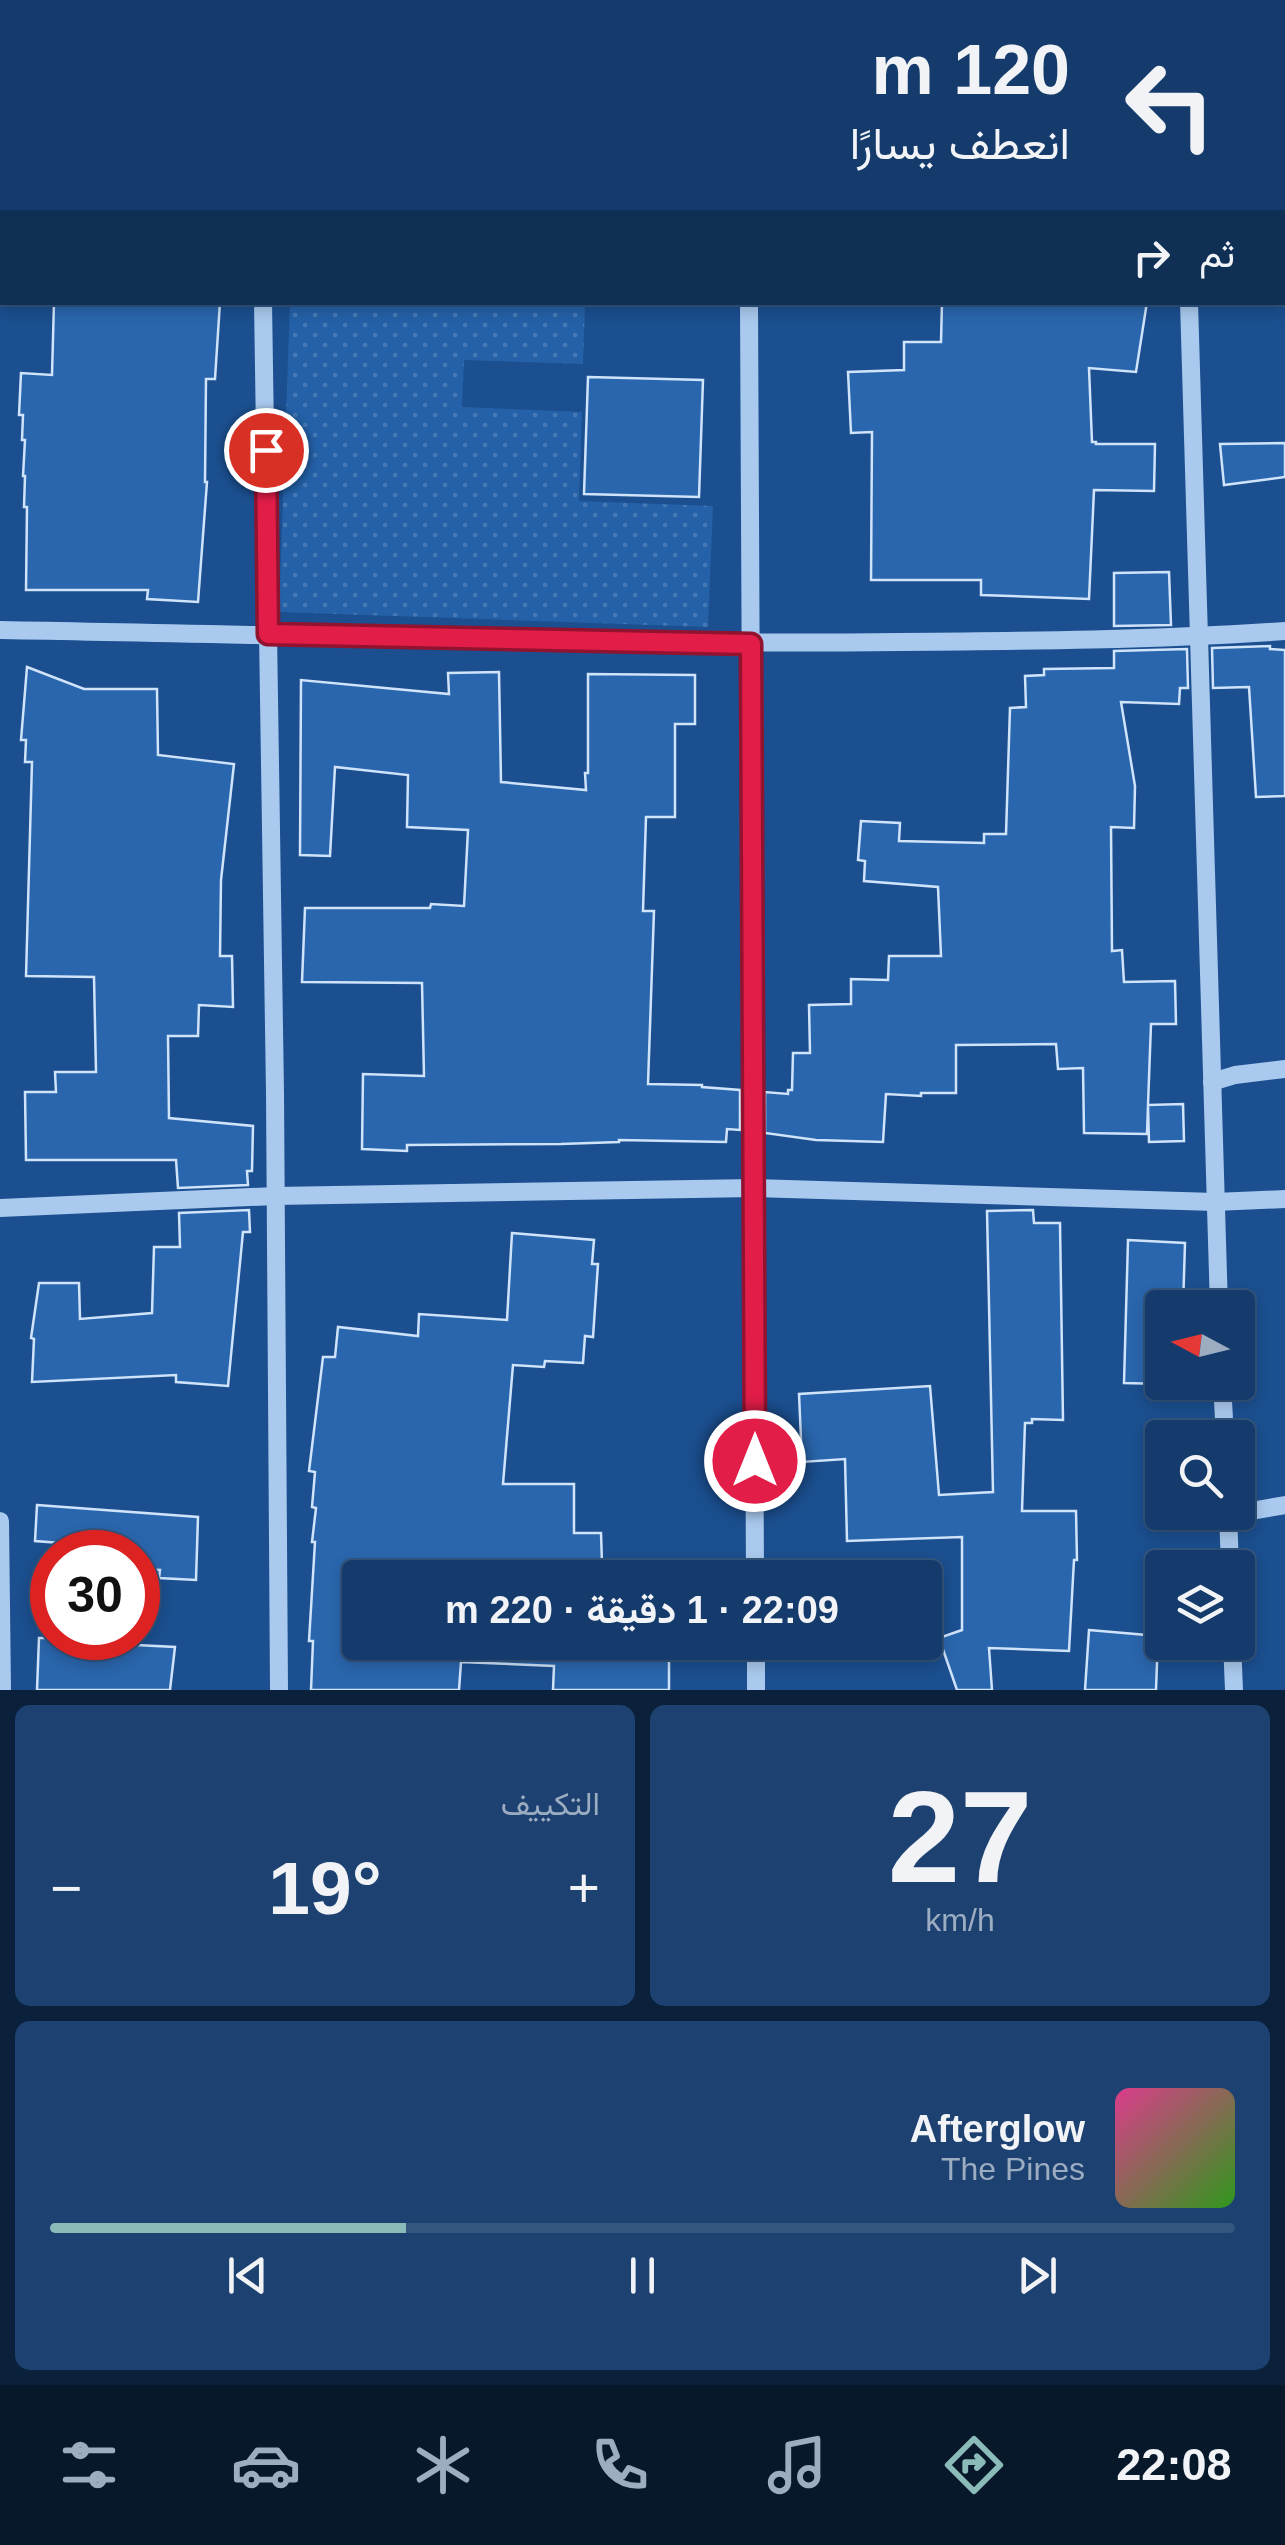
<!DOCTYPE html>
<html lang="ar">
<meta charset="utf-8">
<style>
body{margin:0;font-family:Arial,Vazirmatn,sans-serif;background:#1d4271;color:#f1f3f6;direction:rtl;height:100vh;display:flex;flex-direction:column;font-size:38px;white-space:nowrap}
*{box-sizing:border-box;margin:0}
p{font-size:32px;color:#9dadc1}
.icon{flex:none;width:55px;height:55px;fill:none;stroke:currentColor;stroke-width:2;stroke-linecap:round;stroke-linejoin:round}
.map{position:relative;height:1690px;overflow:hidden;direction:ltr}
.panel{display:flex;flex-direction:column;gap:15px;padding:15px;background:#0b203b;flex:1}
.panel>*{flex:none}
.hud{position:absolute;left:0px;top:0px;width:1285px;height:305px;box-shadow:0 5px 15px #0003,0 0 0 2px #33557e;direction:rtl;background:#143b6b;color:#f1f3f6;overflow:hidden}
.needle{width:65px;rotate:277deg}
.controls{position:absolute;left:1145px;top:1290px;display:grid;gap:20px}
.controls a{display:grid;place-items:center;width:110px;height:110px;border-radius:10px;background:#143b6b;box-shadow:0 5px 15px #0003,0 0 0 2px #33557e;font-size:50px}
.speed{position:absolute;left:30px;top:1530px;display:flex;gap:20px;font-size:50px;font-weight:700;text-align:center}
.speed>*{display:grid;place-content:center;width:130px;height:130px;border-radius:50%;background:#143b6b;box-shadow:0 5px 15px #0003,0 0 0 2px #33557e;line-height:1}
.speed .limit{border:15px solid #d22;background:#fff;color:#111}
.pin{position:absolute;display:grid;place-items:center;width:85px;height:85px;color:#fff;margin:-42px;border:5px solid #fff;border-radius:50%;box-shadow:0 2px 10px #0007}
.me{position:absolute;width:110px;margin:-55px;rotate:0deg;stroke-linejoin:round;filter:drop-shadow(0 0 8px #0008)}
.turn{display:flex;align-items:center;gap:35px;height:210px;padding:0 50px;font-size:45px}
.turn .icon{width:130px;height:130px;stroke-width:2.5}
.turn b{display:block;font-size:70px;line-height:85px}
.then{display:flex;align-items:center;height:95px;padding:0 50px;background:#0003;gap:20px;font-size:38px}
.big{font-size:75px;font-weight:700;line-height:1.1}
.panel .tile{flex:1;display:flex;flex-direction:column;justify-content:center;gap:15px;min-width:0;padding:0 35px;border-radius:15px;background:#1d4271}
.panel .dial{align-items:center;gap:0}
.dial b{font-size:130px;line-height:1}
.song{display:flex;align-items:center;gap:30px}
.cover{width:120px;height:120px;border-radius:15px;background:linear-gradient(135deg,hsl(330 70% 55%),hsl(110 70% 35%))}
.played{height:10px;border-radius:5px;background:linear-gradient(90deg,#8bbbb9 30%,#33557e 30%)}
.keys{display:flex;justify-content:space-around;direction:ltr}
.heat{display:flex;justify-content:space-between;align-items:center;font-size:55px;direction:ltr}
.panel .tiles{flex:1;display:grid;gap:15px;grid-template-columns:1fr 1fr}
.tile:last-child{grid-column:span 2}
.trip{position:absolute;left:342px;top:1560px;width:600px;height:100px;border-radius:10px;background:#143b6b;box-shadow:0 5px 15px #0003,0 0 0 2px #33557e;font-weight:700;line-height:100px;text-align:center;direction:rtl}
.menu{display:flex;height:160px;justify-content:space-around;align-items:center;background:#08182b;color:#9dadc1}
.menu .icon{width:70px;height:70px}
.menu .current{color:#8bbbb9}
.menu b{font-size:45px;color:#f1f3f6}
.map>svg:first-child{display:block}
.grass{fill:url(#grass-dots)}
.building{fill:#2a66ad;stroke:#cfe3fa;stroke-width:2.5}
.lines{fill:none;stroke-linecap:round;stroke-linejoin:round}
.minor{stroke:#a9c9ee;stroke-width:18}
.route-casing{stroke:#92132f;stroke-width:25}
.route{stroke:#e11d48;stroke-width:18}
</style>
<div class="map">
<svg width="1285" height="1690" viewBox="0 0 1285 1690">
<defs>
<pattern id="grass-dots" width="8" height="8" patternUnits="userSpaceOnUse" patternTransform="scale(2.5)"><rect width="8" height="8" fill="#2461a8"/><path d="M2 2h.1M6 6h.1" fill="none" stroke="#4579b5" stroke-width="1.8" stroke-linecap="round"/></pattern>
</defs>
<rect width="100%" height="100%" fill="#1b4f8f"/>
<path class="grass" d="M290 303H585L583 364 464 360 462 407 582 412 579 501 713 506 708 627 279 612Z"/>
<g class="building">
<path d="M54 302H220L215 379H206L205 482H207L198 602 147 599 148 590H26L27 507H24L25 476H23L25 440H22L23 415H19L21 373 52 375Z"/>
<path d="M942 302H1147L1136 372 1089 368 1092 442H1096V444H1155L1154 491 1094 490 1089 599 981 595V580H871L872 432 851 433 848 372 904 370V342H941Z"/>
<path d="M588 377 703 380 699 497 584 494Z"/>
<path d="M1285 443V477L1224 485 1220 444Z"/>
<path d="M1169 572 1171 625 1114 626V573Z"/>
<path d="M1270 646V649L1285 650V796L1256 797 1249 687 1213 688 1212 648Z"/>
<path d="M1187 649 1188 688H1180L1179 704 1121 702 1135 786 1134 828 1111 827 1112 951 1122 950 1124 982 1175 981 1176 1024H1151L1148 1105 1183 1104 1184 1141 1149 1142 1148 1106 1147 1134 1084 1133 1083 1068 1058 1069 1056 1044 956 1045V1093H921V1096L886 1094 883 1142 816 1140 765 1133V1092L788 1094V1090H792L793 1053H810L809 1005 851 1004V979L888 980 889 956H941L938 887 864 881 865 861 858 860 861 821 900 823 899 841 984 843V834H1006L1010 708 1026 707 1025 676 1044 675V669L1114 668V651Z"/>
<path d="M27 667 84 689H157L158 755 234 764 221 880 220 956H232L233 1007 199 1005 198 1036H168L169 1118 253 1126 252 1171H247L248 1185 178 1188 176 1160H26L25 1092H56L55 1072H96L94 977 26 976 32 762H25L26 740H21Z"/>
<path d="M499 672 501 782 586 790 585 773H588V674L695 675V724H675V817H646L643 911H654L648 1084 702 1085V1087L740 1090V1130L727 1129 726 1142 619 1140V1142L561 1144 407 1145V1151L362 1149 363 1074 424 1076 422 983 302 982 305 908H430L431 904 464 906 468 830 407 827 408 775 335 767 330 856 300 855 301 680 449 694 448 673Z"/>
<path d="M249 1210 250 1232H243L228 1386 176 1382V1375L32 1382 34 1339 31 1338 39 1283H79L80 1319 152 1313 154 1247H180L179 1213Z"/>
<path d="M1033 1210 1034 1223H1060L1063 1420 1032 1419V1423H1025L1022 1511H1076L1077 1560H1074L1069 1651 989 1648 992 1690H957L939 1638 962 1630V1537L847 1541 845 1459 802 1462 799 1394 930 1386 939 1495 993 1492 987 1211Z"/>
<path d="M512 1233 594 1240 592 1264H598L593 1337 585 1336 583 1363 545 1361 544 1367 513 1365 503 1484H574V1533H601L602 1563 605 1564V1578H360V1642H669V1690H553L554 1666 461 1662 459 1690H311L313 1641H309L315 1542H312L316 1508 312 1507 315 1472 309 1471 323 1357H335L338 1327 418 1336 419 1314 507 1320Z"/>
<path d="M1128 1240 1185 1243 1183 1308H1162V1384L1124 1383Z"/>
<path d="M37 1505 198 1517 196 1580 159 1578 160 1570 140 1569V1552H101V1546L35 1541Z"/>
<path d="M1089 1630 1158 1636 1156 1690H1085Z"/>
<path d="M39 1638H77V1642L175 1647 170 1690H37Z"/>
</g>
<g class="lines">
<g class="minor">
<path d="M260 0V2"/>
<path d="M747 0V2"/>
<path d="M1173 0V2"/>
<path d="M1282 291H1285"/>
<path d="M263 302 275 1093 279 1690"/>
<path d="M749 302 755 1578"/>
<path d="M1189 302 1219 1308"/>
<path d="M0 630C300 635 600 645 900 642 1028 641 1157 640 1285 631"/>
<path d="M1212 1082 1235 1075 1285 1069"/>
<path d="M0 1208 275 1196 755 1188 1215 1202 1285 1199"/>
<path d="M1222 1382 1225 1438"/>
<path d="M1228 1512 1230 1568"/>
<path d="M1228 1515 1285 1505"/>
<path d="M0 1521 2 1690"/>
<path d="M756 1642V1690"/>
<path d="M1232 1642 1234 1690"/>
</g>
</g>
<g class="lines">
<defs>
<path id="route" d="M266 450 268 634 751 644 755 1461"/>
</defs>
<use href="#route" class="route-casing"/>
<use href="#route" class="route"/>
</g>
</svg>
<div class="controls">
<a><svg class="needle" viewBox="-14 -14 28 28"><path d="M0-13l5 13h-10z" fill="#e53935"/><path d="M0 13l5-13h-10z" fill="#9dadc1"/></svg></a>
<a><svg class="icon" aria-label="search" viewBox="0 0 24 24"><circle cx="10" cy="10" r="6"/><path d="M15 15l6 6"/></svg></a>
<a><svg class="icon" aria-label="layers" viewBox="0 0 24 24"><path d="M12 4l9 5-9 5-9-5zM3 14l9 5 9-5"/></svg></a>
</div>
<div class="speed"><div class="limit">30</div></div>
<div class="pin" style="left:266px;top:450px;background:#d93025"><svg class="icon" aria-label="arrive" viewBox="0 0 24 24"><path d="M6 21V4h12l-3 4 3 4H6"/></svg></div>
<svg class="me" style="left:755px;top:1461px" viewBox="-20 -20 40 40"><circle r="17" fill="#e11d48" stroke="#fff" stroke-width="3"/><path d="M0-11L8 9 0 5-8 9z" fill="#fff"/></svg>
<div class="trip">22:09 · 1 دقيقة · 220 m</div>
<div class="hud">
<div class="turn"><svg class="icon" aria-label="left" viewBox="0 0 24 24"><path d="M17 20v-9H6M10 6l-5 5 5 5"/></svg><div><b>120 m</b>انعطف يسارًا</div></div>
<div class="then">ثم<svg class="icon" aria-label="right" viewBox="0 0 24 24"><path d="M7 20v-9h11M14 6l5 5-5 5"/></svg></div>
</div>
</div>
<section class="panel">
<div class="tiles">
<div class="tile dial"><b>27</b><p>km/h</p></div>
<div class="tile"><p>التكييف</p>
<div class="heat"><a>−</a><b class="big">19°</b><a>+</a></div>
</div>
<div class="tile">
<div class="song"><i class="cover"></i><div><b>Afterglow</b><p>The Pines</p></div></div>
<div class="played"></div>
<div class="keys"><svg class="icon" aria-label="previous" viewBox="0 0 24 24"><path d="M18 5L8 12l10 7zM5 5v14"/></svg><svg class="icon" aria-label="pause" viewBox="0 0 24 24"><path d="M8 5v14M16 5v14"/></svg><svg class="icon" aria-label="next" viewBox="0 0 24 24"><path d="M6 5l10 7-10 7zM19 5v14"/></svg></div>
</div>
</div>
</section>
<nav class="menu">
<b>22:08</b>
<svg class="icon current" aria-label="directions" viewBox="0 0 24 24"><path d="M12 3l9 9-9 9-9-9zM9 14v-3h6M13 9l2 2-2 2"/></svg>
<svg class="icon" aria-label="music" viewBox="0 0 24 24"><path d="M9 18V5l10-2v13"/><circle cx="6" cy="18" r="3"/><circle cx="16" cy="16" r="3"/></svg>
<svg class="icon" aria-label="phone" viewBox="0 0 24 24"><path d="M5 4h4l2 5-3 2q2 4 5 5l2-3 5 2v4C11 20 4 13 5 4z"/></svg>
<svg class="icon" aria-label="climate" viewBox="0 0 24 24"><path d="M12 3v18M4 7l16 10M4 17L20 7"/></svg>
<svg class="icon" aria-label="car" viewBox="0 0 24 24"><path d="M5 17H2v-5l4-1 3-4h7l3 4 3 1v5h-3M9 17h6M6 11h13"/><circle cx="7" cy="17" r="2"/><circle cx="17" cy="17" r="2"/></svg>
<svg class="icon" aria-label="filters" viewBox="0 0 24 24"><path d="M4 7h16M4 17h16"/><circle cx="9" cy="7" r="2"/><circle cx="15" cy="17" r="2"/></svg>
</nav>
